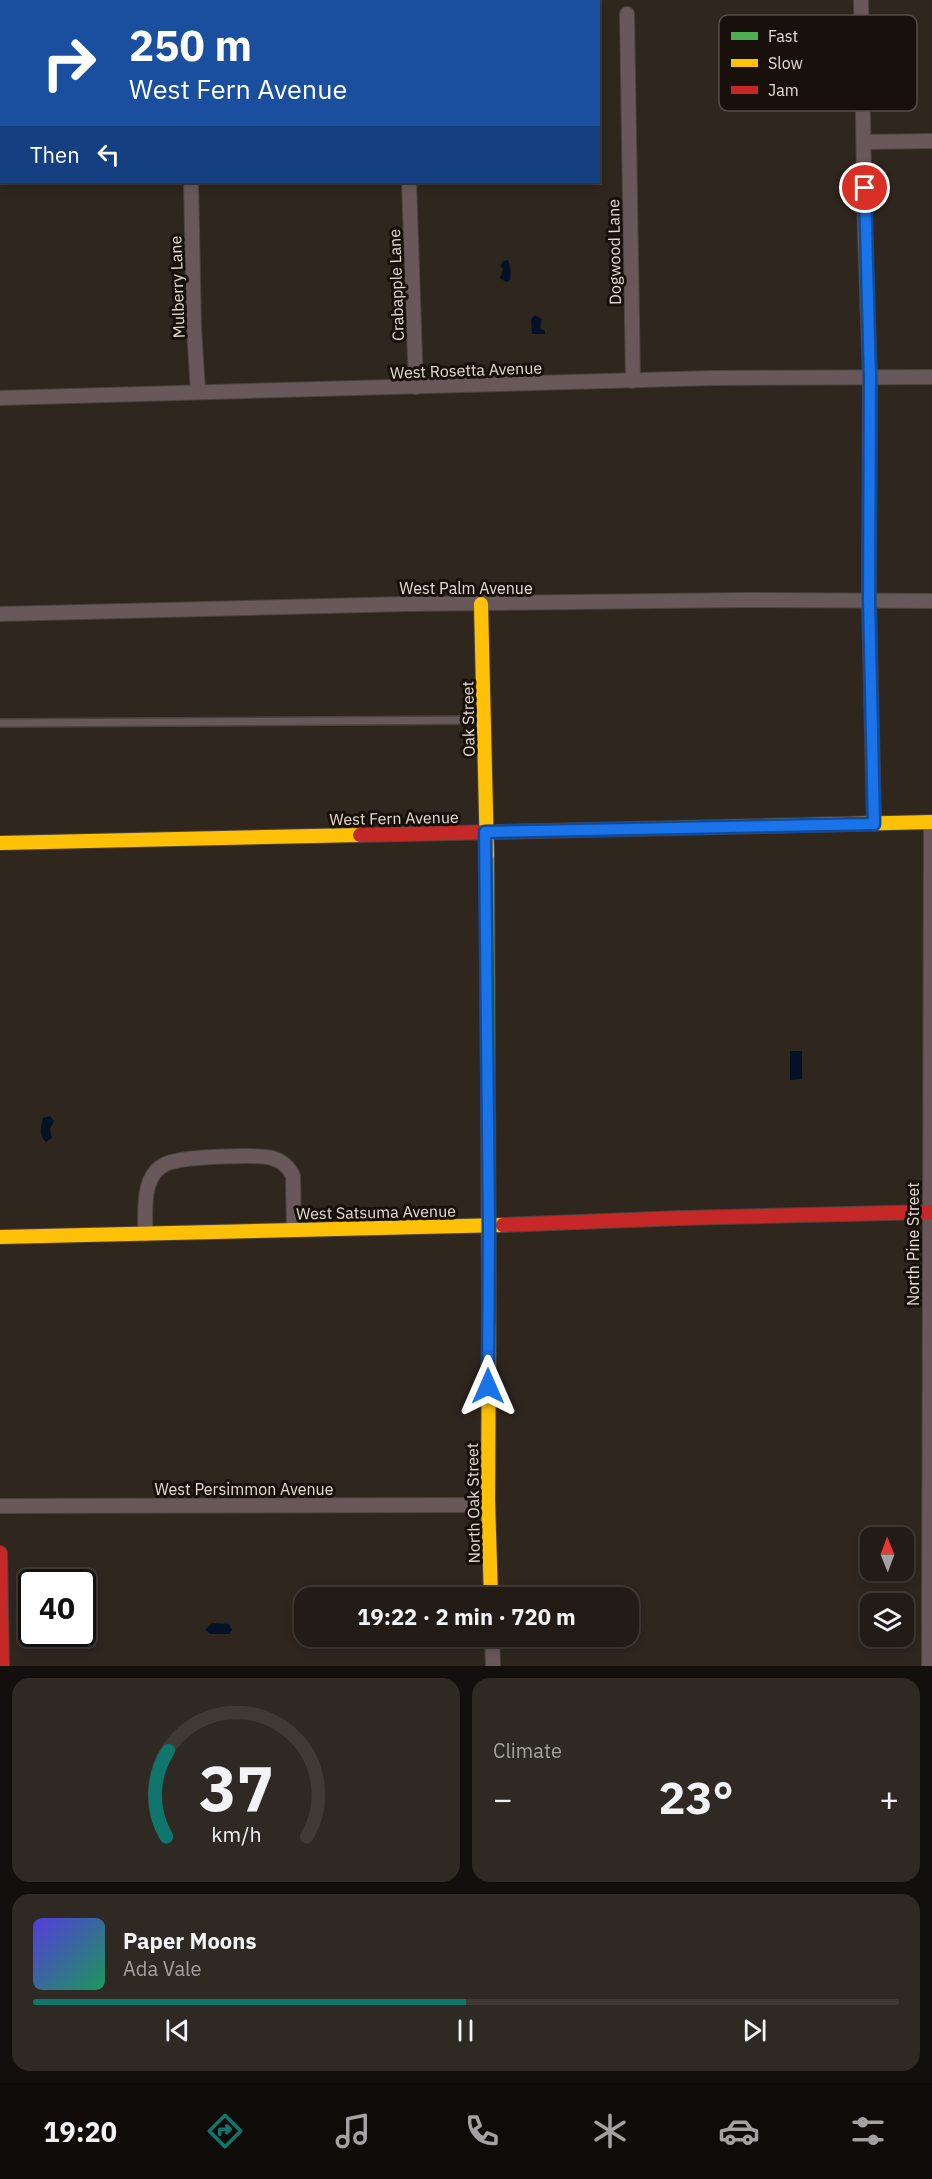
<!DOCTYPE html>
<meta charset="utf-8">
<style>
body{margin:0;font-family:"IBM Plex Sans",sans-serif;background:#2f2923;color:#f1f3f6;height:100vh;display:flex;flex-direction:column;font-size:22px;white-space:nowrap}
*{box-sizing:border-box;margin:0}
p{font-size:20px;color:#a3a1a1}
.icon{flex:none;width:33px;height:33px;fill:none;stroke:currentColor;stroke-width:2;stroke-linecap:round;stroke-linejoin:round}
.map{position:relative;height:1666px;overflow:hidden}
.sheet{display:flex;flex-direction:column;gap:12px;padding:12px;background:#130f0c;flex:1}
.sheet>*{flex:none}
.top-card{position:absolute;left:0px;top:0px;width:600px;height:183px;box-shadow:0 3px 9px #0003,0 0 0 2px #403a35;background:#1a4fa0;color:#fff;overflow:hidden}
.needle{width:39px;rotate:359deg}
.tools{position:absolute;left:860px;top:1527px;display:grid;gap:12px}
.tools a{display:grid;place-items:center;width:54px;height:54px;border-radius:12px;background:#231c16;box-shadow:0 3px 9px #0003,0 0 0 2px #403a35;font-size:30px}
.speed{position:absolute;left:18px;top:1569px;display:flex;gap:12px;font-size:30px;font-weight:700;text-align:center}
.speed>*{display:grid;place-content:center;width:78px;height:78px;border-radius:50%;background:#231c16;box-shadow:0 3px 9px #0003,0 0 0 2px #403a35;line-height:1}
.speed .limit{border:3px solid #111;border-radius:9px;background:#fff;color:#111}
.pin{position:absolute;display:grid;place-items:center;width:51px;height:51px;color:#fff;margin:-26px;border:3px solid #fff;border-radius:50%;box-shadow:0 2px 6px #0007}
.me{position:absolute;width:66px;margin:-33px;rotate:0deg;stroke-linejoin:round;filter:drop-shadow(0 0 4px #0008)}
.turn{display:flex;align-items:center;gap:21px;height:126px;padding:0 30px;font-size:27px}
.turn .icon{width:78px;height:78px;stroke-width:2.5}
.turn b{display:block;font-size:42px;line-height:51px}
.then{display:flex;align-items:center;height:57px;padding:0 30px;background:#0003;gap:12px;font-size:22px}
.big{font-size:45px;font-weight:800;line-height:1.1}
.sheet .card{flex:1;display:flex;flex-direction:column;justify-content:center;gap:9px;min-width:0;padding:0 21px;border-radius:18px;background:#2f2923}
.sheet .dial{align-items:center;gap:0}
.dial svg{height:156px;overflow:visible;fill:none;stroke:#403a35;stroke-width:7;stroke-linecap:round;text-anchor:middle}
.dial text{fill:#f1f3f6;stroke:none}
.song{display:flex;align-items:center;gap:18px}
.cover{width:72px;height:72px;border-radius:9px;background:linear-gradient(135deg,hsl(250 70% 55%),hsl(150 70% 35%))}
.played{height:6px;border-radius:3px;background:linear-gradient(90deg,#0f766e 50%,#403a35 50%)}
.keys{display:flex;justify-content:space-around;direction:ltr}
.heat{display:flex;justify-content:space-between;align-items:center;font-size:33px;direction:ltr}
.sheet .tiles{flex:1;display:grid;gap:12px;grid-template-columns:1fr 1fr}
.card:last-child{grid-column:span 2}
.trip{position:absolute;left:294px;top:1587px;width:345px;height:60px;border-radius:18px;background:#231c16;box-shadow:0 3px 9px #0003,0 0 0 2px #403a35;font-weight:800;line-height:60px;text-align:center}
.dock{display:flex;height:96px;justify-content:space-around;align-items:center;background:#0e0b09;color:#a3a1a1}
.dock .icon{width:42px;height:42px}
.dock .current{color:#0f766e}
.dock b{font-size:27px;color:#f1f3f6}
.map>svg:first-child{display:block}
.water{fill:#041227}
.lines{fill:none;stroke-linecap:round;stroke-linejoin:round}
.lane-casing{stroke:#4b433d;stroke-width:10}
.street-casing{stroke:#4b433d;stroke-width:16}
.fast-casing{stroke:#4b433d;stroke-width:16}
.slow-casing{stroke:#4b433d;stroke-width:16}
.jam-casing{stroke:#4b433d;stroke-width:16}
.lane{stroke:#68585a;stroke-width:7}
.street{stroke:#68585a;stroke-width:14}
.fast{stroke:#4caf50;stroke-width:14}
.slow{stroke:#ffc107;stroke-width:14}
.jam{stroke:#c62828;stroke-width:14}
.route-casing{stroke:#114b97;stroke-width:15}
.route{stroke:#1a73e8;stroke-width:10}
.labels{text-anchor:middle;stroke-width:6;stroke-linejoin:round;paint-order:stroke}
.street-label{font-size:16px;fill:#e7dcd3;stroke:#18100a}
.key{fill:#18100a;stroke:#564d46;stroke-width:1.5}
.key-label{font-size:16px;fill:#e7dcd3}
</style>
<div class="map">
<svg width="932" height="1666" viewBox="0 0 932 1666">
<rect width="100%" height="100%" fill="#2f261e"/>
<g class="water">
<path d="M508 260C511 267 511 273 510 280L506 282 500 278 503 269 500 266 503 261Z"/>
<path d="M535 315 542 319 540 328 545 331V334H532L531 319Z"/>
<path d="M790 1051H802V1079L790 1080Z"/>
<path d="M50 1116 54 1121 50 1129 52 1138 46 1142C38 1135 41 1127 43 1118Z"/>
<path d="M212 1623 229 1624 232 1630 229 1634H211L205 1630Z"/>
</g>
<g class="lines">
<defs>
<path id="lane" d="M0 723 483 720"/>
<g id="street">
<path d="M861 0 865 235 870 378 869 600 874 824"/>
<path d="M627 14 633 381"/>
<path d="M865 142 932 141"/>
<path d="M191 182 194 328 198 392"/>
<path d="M409 182 416 387"/>
<path d="M0 398 712 378 932 377"/>
<path d="M0 614 406 604 744 600 932 601"/>
<path d="M145 1234C146 1215 142 1187 156 1171 161 1166 168 1162 176 1161 191 1157 258 1154 272 1158 282 1161 289 1167 293 1176L294 1230"/>
<path d="M0 1506 488 1505"/>
<path d="M492 1636 493 1666"/>
<path d="M929 1666 931 823"/>
</g>
<path id="fast" d="M487 855 489 1328"/>
<g id="slow">
<path d="M481 604 487 855"/>
<path d="M675 828 932 822"/>
<path d="M0 843 360 835"/>
<path d="M0 1237 503 1225"/>
<path d="M489 1328 488 1500 491 1598"/>
</g>
<g id="jam">
<path d="M360 835 675 828"/>
<path d="M503 1225 682 1218 932 1212"/>
<path d="M0 1553 2 1666"/>
</g>
</defs>
<use href="#lane" class="lane-casing"/>
<use href="#street" class="street-casing"/>
<use href="#fast" class="fast-casing"/>
<use href="#slow" class="slow-casing"/>
<use href="#jam" class="jam-casing"/>
<use href="#lane" class="lane"/>
<use href="#street" class="street"/>
<use href="#fast" class="fast"/>
<use href="#slow" class="slow"/>
<use href="#jam" class="jam"/>
</g>
<g class="lines">
<defs>
<path id="route" d="M488 1386 489 1226 485 832 874 824 869 600 870 378 865 188"/>
</defs>
<use href="#route" class="route-casing"/>
<use href="#route" class="route"/>
</g>
<g class="labels">
<g class="street-label">
<text transform="translate(614 252) rotate(-91)" y="6">Dogwood Lane</text>
<text transform="translate(396 285) rotate(-92)" y="6">Crabapple Lane</text>
<text transform="translate(177 287) rotate(-92)" y="6">Mulberry Lane</text>
<text transform="translate(466 370) rotate(-2)" y="6">West Rosetta Avenue</text>
<text x="466" y="594">West Palm Avenue</text>
<text transform="translate(468 719) rotate(-91)" y="6">Oak Street</text>
<text transform="translate(394 818) rotate(-1)" y="6">West Fern Avenue</text>
<text transform="translate(376 1212) rotate(-1)" y="6">West Satsuma Avenue</text>
<text transform="translate(913 1244) rotate(-90)" y="6">North Pine Street</text>
<text x="244" y="1495">West Persimmon Avenue</text>
<text transform="translate(473 1503) rotate(-91)" y="6">North Oak Street</text>
</g>
</g>
<rect x="719" y="15" width="198" height="96" rx="9" class="key"/>
<rect x="731" y="32" width="27" height="8" fill="#4caf50"/>
<rect x="731" y="59" width="27" height="8" fill="#ffc107"/>
<rect x="731" y="86" width="27" height="8" fill="#c62828"/>
<g class="key-label">
<text x="768" y="42">Fast</text>
<text x="768" y="69">Slow</text>
<text x="768" y="96">Jam</text>
</g>
</svg>
<div class="tools">
<a><svg class="needle" viewBox="-14 -14 28 28"><path d="M0-13l5 13h-10z" fill="#e53935"/><path d="M0 13l5-13h-10z" fill="#a3a1a1"/></svg></a>
<a><svg class="icon" aria-label="layers" viewBox="0 0 24 24"><path d="M12 4l9 5-9 5-9-5zM3 14l9 5 9-5"/></svg></a>
</div>
<div class="speed"><div class="limit">40</div></div>
<div class="pin" style="left:865px;top:188px;background:#d93025"><svg class="icon" aria-label="arrive" viewBox="0 0 24 24"><path d="M6 21V4h12l-3 4 3 4H6"/></svg></div>
<svg class="me" style="left:488px;top:1386px" viewBox="-20 -20 40 40"><path d="M0-17L14 15 0 8-14 15z" fill="#1a73e8" stroke="#fff" stroke-width="4"/></svg>
<div class="trip">19:22 · 2 min · 720 m</div>
<div class="top-card">
<div class="turn"><svg class="icon" aria-label="right" viewBox="0 0 24 24"><path d="M7 20v-9h11M14 6l5 5-5 5"/></svg><div><b>250 m</b>West Fern Avenue</div></div>
<div class="then">Then<svg class="icon" aria-label="left" viewBox="0 0 24 24"><path d="M17 20v-9H6M10 6l-5 5 5 5"/></svg></div>
</div>
</div>
<section class="sheet">
<div class="tiles">
<div class="card dial"><svg viewBox="0 0 100 80">
<path d="M14 69A42 42 0 1 1 86 69"/>
<path d="M14 69A42 42 0 0 1 15 25" stroke="#0f766e"/>
<text x="50" y="56" font-size="32" font-weight="700">37</text>
<text x="50" y="72" font-size="11">km/h</text>
</svg></div>
<div class="card"><p>Climate</p>
<div class="heat"><a>−</a><b class="big">23°</b><a>+</a></div>
</div>
<div class="card">
<div class="song"><i class="cover"></i><div><b>Paper Moons</b><p>Ada Vale</p></div></div>
<div class="played"></div>
<div class="keys"><svg class="icon" aria-label="previous" viewBox="0 0 24 24"><path d="M18 5L8 12l10 7zM5 5v14"/></svg><svg class="icon" aria-label="pause" viewBox="0 0 24 24"><path d="M8 5v14M16 5v14"/></svg><svg class="icon" aria-label="next" viewBox="0 0 24 24"><path d="M6 5l10 7-10 7zM19 5v14"/></svg></div>
</div>
</div>
</section>
<nav class="dock">
<b>19:20</b>
<svg class="icon current" aria-label="directions" viewBox="0 0 24 24"><path d="M12 3l9 9-9 9-9-9zM9 14v-3h6M13 9l2 2-2 2"/></svg>
<svg class="icon" aria-label="music" viewBox="0 0 24 24"><path d="M9 18V5l10-2v13"/><circle cx="6" cy="18" r="3"/><circle cx="16" cy="16" r="3"/></svg>
<svg class="icon" aria-label="phone" viewBox="0 0 24 24"><path d="M5 4h4l2 5-3 2q2 4 5 5l2-3 5 2v4C11 20 4 13 5 4z"/></svg>
<svg class="icon" aria-label="climate" viewBox="0 0 24 24"><path d="M12 3v18M4 7l16 10M4 17L20 7"/></svg>
<svg class="icon" aria-label="car" viewBox="0 0 24 24"><path d="M5 17H2v-5l4-1 3-4h7l3 4 3 1v5h-3M9 17h6M6 11h13"/><circle cx="7" cy="17" r="2"/><circle cx="17" cy="17" r="2"/></svg>
<svg class="icon" aria-label="filters" viewBox="0 0 24 24"><path d="M4 7h16M4 17h16"/><circle cx="9" cy="7" r="2"/><circle cx="15" cy="17" r="2"/></svg>
</nav>
